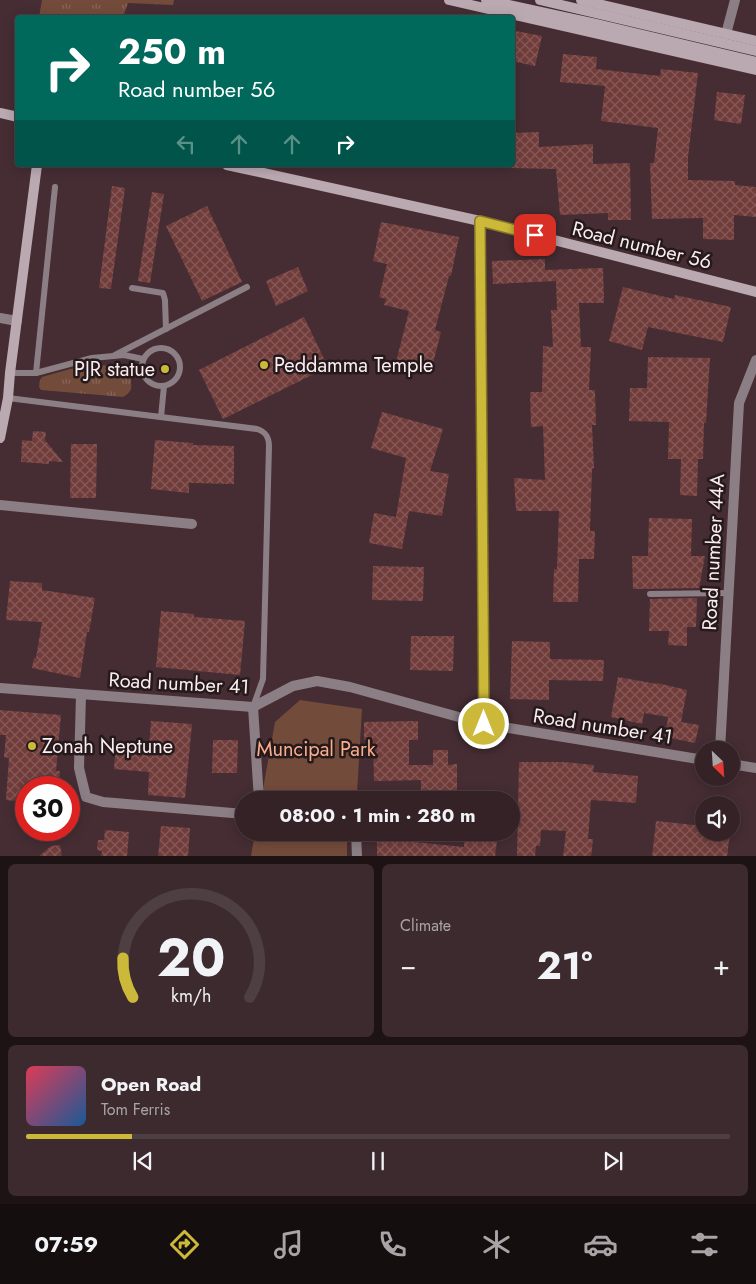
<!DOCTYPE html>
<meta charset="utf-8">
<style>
body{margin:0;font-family:Jost,sans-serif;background:#3c2a2e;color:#f1f3f6;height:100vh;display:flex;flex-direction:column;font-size:19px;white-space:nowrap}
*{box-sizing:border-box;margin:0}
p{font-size:16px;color:#a9a4a7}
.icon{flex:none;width:28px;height:28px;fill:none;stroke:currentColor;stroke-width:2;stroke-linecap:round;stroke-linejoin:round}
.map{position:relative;height:856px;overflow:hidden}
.side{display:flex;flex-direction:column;gap:8px;padding:8px;background:#1d1315;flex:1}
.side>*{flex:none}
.top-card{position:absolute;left:15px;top:15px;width:500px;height:152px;border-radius:5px;box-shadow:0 2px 12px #0003,0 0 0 1px #4e3f43;background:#00695c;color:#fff;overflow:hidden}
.needle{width:32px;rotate:155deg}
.buttons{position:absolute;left:695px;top:741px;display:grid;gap:10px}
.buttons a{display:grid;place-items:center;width:45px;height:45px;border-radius:50%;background:#342226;box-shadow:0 2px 12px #0003,0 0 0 1px #4e3f43;font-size:25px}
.speed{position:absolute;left:15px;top:776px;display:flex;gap:10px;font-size:25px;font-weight:700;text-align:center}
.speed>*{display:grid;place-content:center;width:65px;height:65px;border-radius:50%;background:#342226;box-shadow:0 2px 12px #0003,0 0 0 1px #4e3f43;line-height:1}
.speed .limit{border:8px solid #d22;background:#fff;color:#111}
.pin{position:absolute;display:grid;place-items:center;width:42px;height:42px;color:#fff;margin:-21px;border-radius:10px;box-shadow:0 2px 8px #0006}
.me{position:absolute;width:55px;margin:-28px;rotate:0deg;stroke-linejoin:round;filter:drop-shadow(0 0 4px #0008)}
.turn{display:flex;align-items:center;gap:18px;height:105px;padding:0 20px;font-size:22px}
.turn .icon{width:65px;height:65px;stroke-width:2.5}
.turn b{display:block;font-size:35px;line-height:42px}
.lanes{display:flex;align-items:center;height:48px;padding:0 20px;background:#0003;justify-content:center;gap:25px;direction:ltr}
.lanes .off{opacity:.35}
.big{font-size:38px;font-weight:700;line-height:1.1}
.side .widget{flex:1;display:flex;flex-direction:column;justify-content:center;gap:8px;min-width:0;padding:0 18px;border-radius:8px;background:#3c2a2e}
.side .dial{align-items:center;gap:0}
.dial svg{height:130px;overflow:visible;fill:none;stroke:#4e3f43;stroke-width:7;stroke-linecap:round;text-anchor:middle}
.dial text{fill:#f1f3f6;stroke:none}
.song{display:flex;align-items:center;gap:15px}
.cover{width:60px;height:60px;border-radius:8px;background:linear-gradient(135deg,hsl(350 70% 55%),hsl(210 70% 35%))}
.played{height:5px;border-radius:2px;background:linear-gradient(90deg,#ccb939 15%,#4e3f43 15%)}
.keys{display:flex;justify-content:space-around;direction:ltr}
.heat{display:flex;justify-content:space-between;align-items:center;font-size:28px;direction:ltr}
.side .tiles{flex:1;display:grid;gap:8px;grid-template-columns:1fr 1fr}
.widget:last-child{grid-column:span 2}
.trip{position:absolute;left:235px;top:791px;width:285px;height:50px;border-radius:25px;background:#342226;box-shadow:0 2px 12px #0003,0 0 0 1px #4e3f43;font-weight:700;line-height:50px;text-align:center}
.tabs{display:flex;height:80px;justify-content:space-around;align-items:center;background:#150e0f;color:#a9a4a7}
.tabs .icon{width:35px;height:35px}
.tabs .selected{color:#ccb939}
.tabs b{font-size:22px;color:#f1f3f6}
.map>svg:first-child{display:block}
.grass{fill:url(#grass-tufts)}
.park{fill:#734b3b}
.building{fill:url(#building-cross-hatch)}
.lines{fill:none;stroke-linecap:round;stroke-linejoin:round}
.lane{stroke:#8b7f85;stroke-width:6}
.street{stroke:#8b7f85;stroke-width:10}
.secondary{stroke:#bba9b2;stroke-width:10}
.route-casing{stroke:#857825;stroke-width:12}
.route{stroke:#ccb939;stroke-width:9}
.poi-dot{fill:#ccb939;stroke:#24191b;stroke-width:2}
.labels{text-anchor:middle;stroke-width:5;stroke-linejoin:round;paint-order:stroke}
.street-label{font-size:20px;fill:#fdecef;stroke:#24191b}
.poi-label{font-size:20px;fill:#fdecef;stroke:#24191b;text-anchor:start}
.park-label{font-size:20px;fill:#fcad8d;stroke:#24191b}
</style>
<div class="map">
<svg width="756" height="857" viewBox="0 0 756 857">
<defs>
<pattern id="grass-tufts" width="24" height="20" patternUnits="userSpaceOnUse" patternTransform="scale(1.25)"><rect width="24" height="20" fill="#734b3b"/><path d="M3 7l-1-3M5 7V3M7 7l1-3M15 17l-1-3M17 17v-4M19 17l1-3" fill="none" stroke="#886558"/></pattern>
<pattern id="building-cross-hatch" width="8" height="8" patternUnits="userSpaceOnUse" patternTransform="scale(1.25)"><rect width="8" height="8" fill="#713d3b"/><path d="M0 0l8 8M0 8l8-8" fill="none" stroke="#865958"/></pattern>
</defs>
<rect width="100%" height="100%" fill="#452d33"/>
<g class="grass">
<path d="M42 0H174L173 5 128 3 123 17H39Z"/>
<path d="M90 365C99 365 125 365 130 373 131 375 131 379 131 381 132 390 131 392 123 397L41 390 39 387 40 380 42 377 74 368Z"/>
</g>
<g class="park">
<path d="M300 700 362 709 357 794 353 800H261L275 722Z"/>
<path d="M255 833H347V856H251Z"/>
</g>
<g class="building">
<path d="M516 31 542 36 535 66 512 61V45Z"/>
<path d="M563 54 597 57 596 69 660 76 661 69 698 73 688 157V180L735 181V185L756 187V217L734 215V240L703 239V218L652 219 650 163H654L658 128 601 121 605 86 560 82Z"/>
<path d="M717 92 745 95 741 124 714 120Z"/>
<path d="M539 132V147L593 144V164L630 163 631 220H608V213L560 215 556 169 512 168V133Z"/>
<path d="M112 186 125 188 111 289 99 288Z"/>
<path d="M152 192 164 194 150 283 138 281Z"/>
<path d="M207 206 242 282 202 301 166 226Z"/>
<path d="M381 222 459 237 451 276H449L435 330 441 332 431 371 396 362 409 311 384 305 386 299 379 297 387 264 373 261Z"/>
<path d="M545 259V270L603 268 604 303H579L581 347H591L589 390H595L596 425H592L594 468 592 469 590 531H595L594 559H579L578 602H553L554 569H557L559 511H516L514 478 545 480 543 426 531 427 530 392H542L543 346 553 347 551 310H557L556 281 493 284 492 261Z"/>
<path d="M298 267 308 291 276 306 266 281Z"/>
<path d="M623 287 674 299 675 295 731 307 723 342 648 327 642 350 609 341Z"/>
<path d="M304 317 328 367 223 419 199 370Z"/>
<path d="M648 357 710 358 706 423H704L703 459H698L697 496 680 495 681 459H668L669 422 629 421 630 388H647Z"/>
<path d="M382 412 443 429 430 471 449 474 442 516 409 511 402 549 369 543 374 513 396 517 406 458 371 448Z"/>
<path d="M33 431 46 432 45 440 63 462 49 461V464L21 462 22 440 32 441Z"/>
<path d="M155 440 193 443V445L234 446V484L189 483V493L151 489Z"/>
<path d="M71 444H97L96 498H70Z"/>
<path d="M649 518 692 519 691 556H705L699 588 633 589 632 556H648Z"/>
<path d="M373 566 424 567 423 601 372 600Z"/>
<path d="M10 581 42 583V590L95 598 89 632H87L80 678 32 668 34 658H36L42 622 6 620Z"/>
<path d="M697 598 696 627H687V646L668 645 669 631H649L650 599Z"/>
<path d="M161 611 194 614V617L245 621 240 675 156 667Z"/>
<path d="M411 636H454L453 671 410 670Z"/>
<path d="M512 641 550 642V659L604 660 603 681 549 680V700L510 699Z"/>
<path d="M618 677 657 684V683L687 690 681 722 699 725 695 743 665 737 668 717 644 713 642 724 611 717Z"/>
<path d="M0 710 61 715 56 771H60L59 788H26V802L6 800 9 758 4 757 6 735H0Z"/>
<path d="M151 721 192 724 185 798 148 795 149 772 114 769 116 744 149 747Z"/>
<path d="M418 721V740H409V765H433V750H448V765L457 764V800H421V780L374 781 373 740H364V722Z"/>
<path d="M213 740H238L237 773H212Z"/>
<path d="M519 762H564L594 765 593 772 638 776 636 803 591 800 588 839H593L591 857H563L566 831 541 830 540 846H536L535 857H517Z"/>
<path d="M656 821 704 826V832H730L727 857H652Z"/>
<path d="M161 826 190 828 188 857H158Z"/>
<path d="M105 830 129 832 127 857H101L102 851 97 850 98 840H104Z"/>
<path d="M377 832H404V841L464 847 465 832H498L495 857H377Z"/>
<path d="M60 845 62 857H38L51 846Z"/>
</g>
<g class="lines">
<g class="lane">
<path d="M132 288 163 293 165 300 166 329"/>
<circle cx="161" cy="367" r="19"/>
<path d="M115 355 247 287"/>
<path d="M10 373H36L92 358 124 355 143 359"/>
<path d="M36 373 55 187"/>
<path d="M8 398 257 429C266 432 269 437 269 446L263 679 253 707"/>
<path d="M161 417 164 386"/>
<path d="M650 594 728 593"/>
</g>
<g class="street">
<path d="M726 34 735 0"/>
<path d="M480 221 484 724"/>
<path d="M0 318 17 321"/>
<path d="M0 505 192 524"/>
<path d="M0 688 253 707 293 686 317 681 350 687 484 724 704 760"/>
<path d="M81 695 79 768 86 797 103 802 244 814"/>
<path d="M253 707 259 800"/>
<path d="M720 750 739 403 756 360"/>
<path d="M731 764 756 768"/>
<path d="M356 832 357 857"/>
</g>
<g class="secondary">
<path d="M449 0 756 70"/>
<path d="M486 0 596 24 756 62"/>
<path d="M540 0 756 51"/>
<path d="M581 0 756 41"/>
<path d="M0 113 18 117"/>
<path d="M227 165 480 221 756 292"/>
<path d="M0 438 8 398 10 373 37 165"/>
</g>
</g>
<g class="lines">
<defs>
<path id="route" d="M484 724 480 221 535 235"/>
</defs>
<use href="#route" class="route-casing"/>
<use href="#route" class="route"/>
</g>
<g class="poi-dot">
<circle cx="264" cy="365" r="5"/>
<circle cx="165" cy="369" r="5"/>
<circle cx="32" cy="746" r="5"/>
</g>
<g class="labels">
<g class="street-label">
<text transform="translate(642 245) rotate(14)" y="7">Road number 56</text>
<text transform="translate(713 552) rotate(-87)" y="7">Road number 44A</text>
<text transform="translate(179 683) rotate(3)" y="7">Road number 41</text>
<text transform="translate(603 726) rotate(9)" y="7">Road number 41</text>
</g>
<g class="poi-label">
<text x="274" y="372">Peddamma Temple</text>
<text x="155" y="376" text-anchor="end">PJR statue</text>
<text x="42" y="753">Zonah Neptune</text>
</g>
<g class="park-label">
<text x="316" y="756">Muncipal Park</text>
</g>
</g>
</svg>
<div class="buttons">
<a><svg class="needle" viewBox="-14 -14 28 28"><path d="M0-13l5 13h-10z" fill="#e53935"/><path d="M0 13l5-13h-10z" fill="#a9a4a7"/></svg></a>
<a><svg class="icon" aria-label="sound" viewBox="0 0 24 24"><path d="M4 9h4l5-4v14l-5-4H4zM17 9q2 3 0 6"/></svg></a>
</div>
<div class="speed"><div class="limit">30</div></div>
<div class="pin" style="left:535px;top:235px;background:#d93025"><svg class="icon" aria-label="arrive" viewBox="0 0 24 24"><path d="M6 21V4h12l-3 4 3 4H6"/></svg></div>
<svg class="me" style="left:484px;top:724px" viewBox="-20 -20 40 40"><circle r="17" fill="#ccb939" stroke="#fff" stroke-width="3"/><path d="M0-11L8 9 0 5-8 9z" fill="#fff"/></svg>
<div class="trip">08:00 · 1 min · 280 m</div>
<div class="top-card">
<div class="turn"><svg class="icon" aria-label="right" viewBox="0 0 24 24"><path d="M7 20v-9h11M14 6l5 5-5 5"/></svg><div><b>250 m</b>Road number 56</div></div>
<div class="lanes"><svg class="icon off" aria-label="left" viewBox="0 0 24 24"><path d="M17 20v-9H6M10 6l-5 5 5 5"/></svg><svg class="icon off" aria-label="ahead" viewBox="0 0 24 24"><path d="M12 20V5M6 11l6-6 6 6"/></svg><svg class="icon off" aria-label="ahead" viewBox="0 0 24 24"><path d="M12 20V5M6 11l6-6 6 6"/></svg><svg class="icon" aria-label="right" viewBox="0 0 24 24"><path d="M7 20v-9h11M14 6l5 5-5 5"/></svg></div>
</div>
</div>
<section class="side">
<div class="tiles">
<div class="widget dial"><svg viewBox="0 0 100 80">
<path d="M14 69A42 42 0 1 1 86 69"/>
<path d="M14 69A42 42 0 0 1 8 45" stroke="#ccb939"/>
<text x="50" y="56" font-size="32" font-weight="700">20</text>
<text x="50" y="72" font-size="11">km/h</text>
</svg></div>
<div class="widget"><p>Climate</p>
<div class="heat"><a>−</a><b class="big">21°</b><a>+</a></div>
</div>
<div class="widget">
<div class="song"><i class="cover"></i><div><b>Open Road</b><p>Tom Ferris</p></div></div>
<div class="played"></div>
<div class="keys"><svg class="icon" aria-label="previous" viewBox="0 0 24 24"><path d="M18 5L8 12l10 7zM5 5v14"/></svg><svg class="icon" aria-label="pause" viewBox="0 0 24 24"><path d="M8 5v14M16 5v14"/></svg><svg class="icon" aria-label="next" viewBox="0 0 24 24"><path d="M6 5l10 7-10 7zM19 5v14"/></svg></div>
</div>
</div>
</section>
<nav class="tabs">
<b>07:59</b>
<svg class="icon selected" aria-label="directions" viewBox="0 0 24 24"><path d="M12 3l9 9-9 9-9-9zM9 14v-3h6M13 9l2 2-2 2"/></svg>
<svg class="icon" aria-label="music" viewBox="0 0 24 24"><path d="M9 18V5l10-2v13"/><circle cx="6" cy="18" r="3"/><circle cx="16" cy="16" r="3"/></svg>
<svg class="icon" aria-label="phone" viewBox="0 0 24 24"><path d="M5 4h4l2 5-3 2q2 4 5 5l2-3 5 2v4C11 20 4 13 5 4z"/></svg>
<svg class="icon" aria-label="climate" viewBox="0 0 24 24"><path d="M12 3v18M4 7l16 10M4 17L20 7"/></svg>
<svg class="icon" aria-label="car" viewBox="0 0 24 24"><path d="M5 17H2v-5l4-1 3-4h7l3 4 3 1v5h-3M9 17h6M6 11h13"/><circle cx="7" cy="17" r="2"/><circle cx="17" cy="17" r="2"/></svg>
<svg class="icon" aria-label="filters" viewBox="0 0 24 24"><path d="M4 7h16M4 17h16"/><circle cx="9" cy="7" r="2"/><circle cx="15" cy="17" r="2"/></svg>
</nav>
